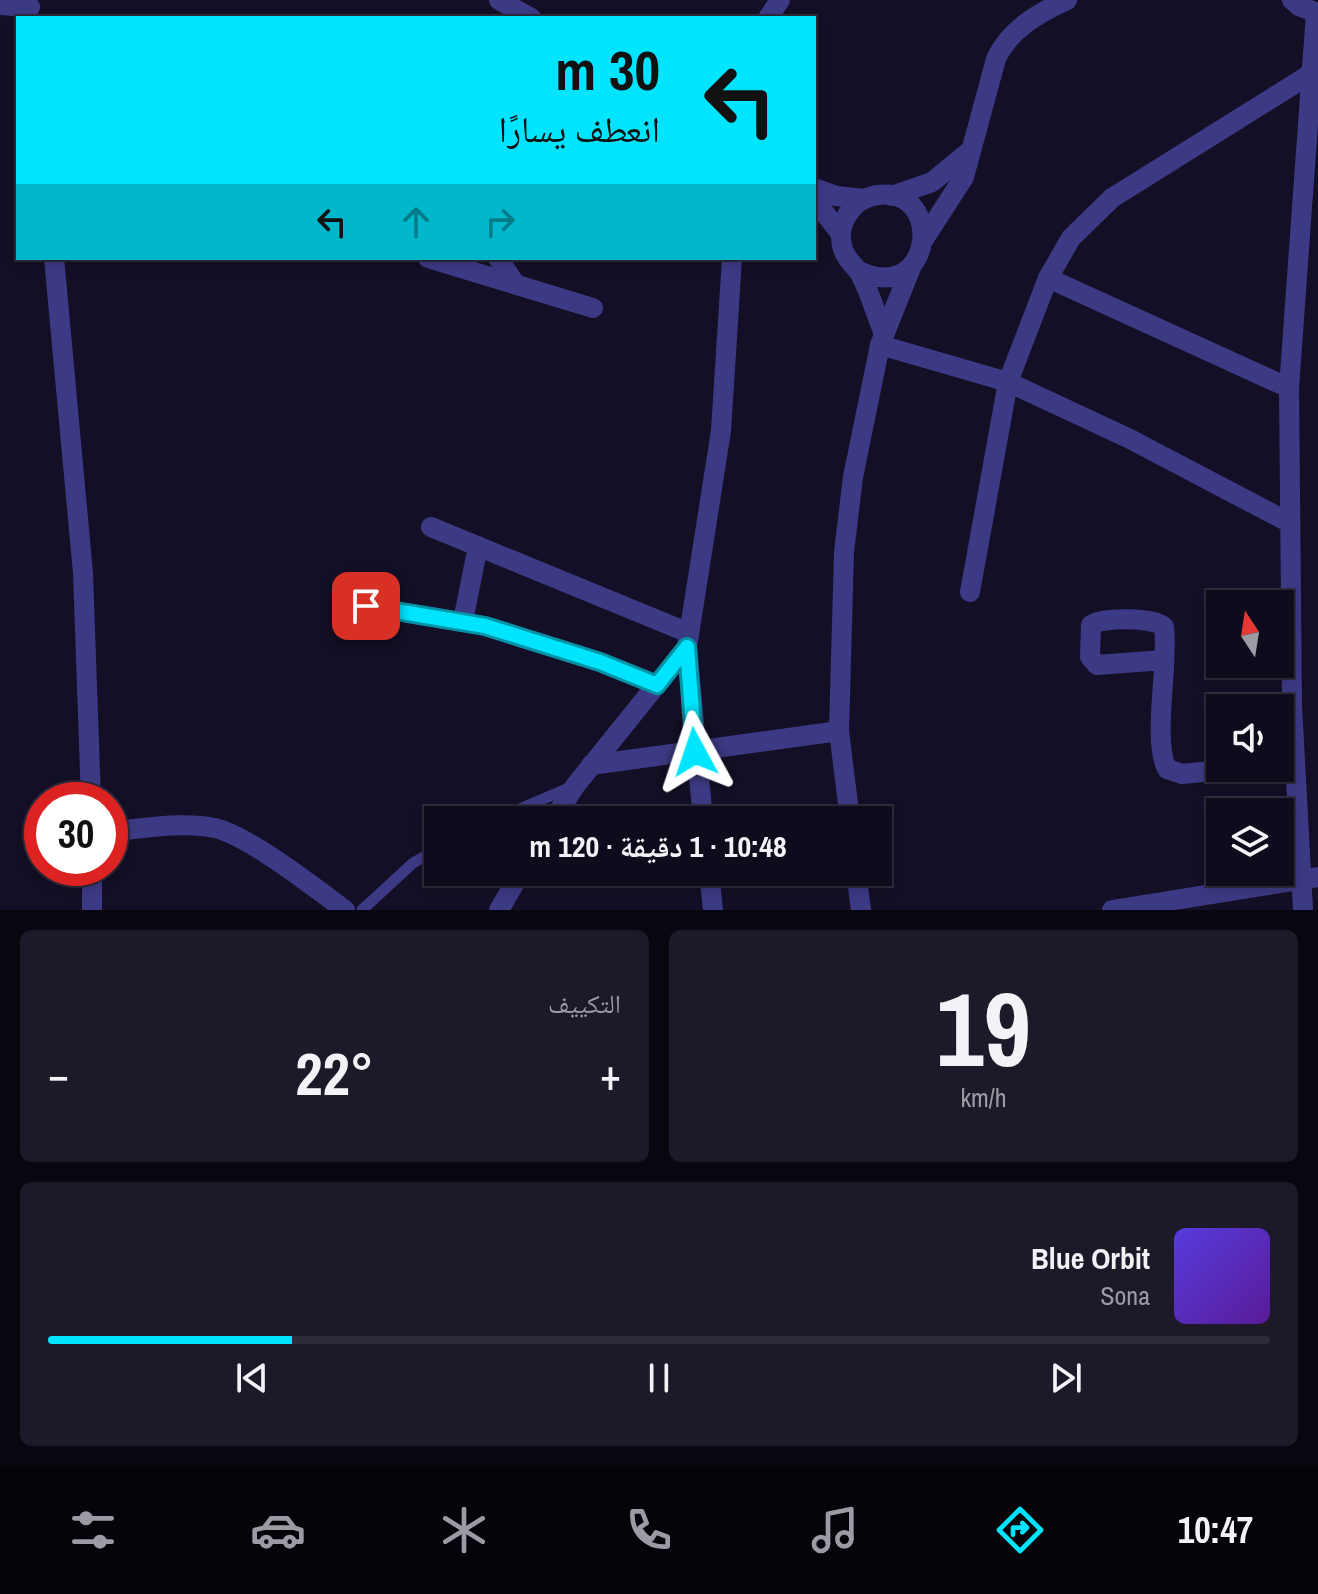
<!DOCTYPE html>
<html lang="ar">
<meta charset="utf-8">
<style>
body{margin:0;font-family:"Archivo Narrow","Noto Naskh Arabic",sans-serif;background:#1c1929;color:#f1f3f6;direction:rtl;height:100vh;display:flex;flex-direction:column;font-size:30px;white-space:nowrap}
*{box-sizing:border-box;margin:0}
p{font-size:26px;color:#9b9ba3}
.icon{flex:none;width:44px;height:44px;fill:none;stroke:currentColor;stroke-width:2;stroke-linecap:round;stroke-linejoin:round}
.map{position:relative;height:910px;overflow:hidden;direction:ltr}
.panel{display:flex;flex-direction:column;gap:20px;padding:20px;background:#08060f;flex:1}
.panel>*{flex:none}
.banner{position:absolute;left:16px;top:16px;width:800px;height:244px;border-radius:0px;box-shadow:0 4px 12px #0003,0 0 0 2px #2e2b3b;direction:rtl;background:#00e5ff;color:#111;overflow:hidden}
.needle{width:52px;rotate:348deg}
.controls{position:absolute;left:1206px;top:590px;display:grid;gap:16px}
.controls a{display:grid;place-items:center;width:88px;height:88px;border-radius:0px;background:#0e0b1c;box-shadow:0 4px 12px #0003,0 0 0 2px #2e2b3b;font-size:40px}
.speed{position:absolute;left:24px;top:782px;display:flex;gap:16px;font-size:40px;font-weight:700;text-align:center}
.speed>*{display:grid;place-content:center;width:104px;height:104px;border-radius:50%;background:#0e0b1c;box-shadow:0 4px 12px #0003,0 0 0 2px #2e2b3b;line-height:1}
.speed .limit{border:12px solid #d22;background:#fff;color:#111}
.pin{position:absolute;display:grid;place-items:center;width:68px;height:68px;color:#fff;margin:-34px;border-radius:16px;box-shadow:0 4px 12px #0006}
.me{position:absolute;width:88px;margin:-44px;rotate:355deg;stroke-linejoin:round;filter:drop-shadow(0 0 6px #0008)}
.turn{display:flex;align-items:center;gap:28px;height:168px;padding:0 24px;font-size:36px}
.turn .icon{width:104px;height:104px;stroke-width:2.5}
.turn b{display:block;font-size:56px;line-height:68px}
.lanes{display:flex;align-items:center;height:76px;padding:0 24px;background:#0003;justify-content:center;gap:40px;direction:ltr}
.lanes .off{opacity:.35}
.big{font-size:60px;font-weight:700;line-height:1.1}
.panel .tile{flex:1;display:flex;flex-direction:column;justify-content:center;gap:12px;min-width:0;padding:0 28px;border-radius:12px;background:#1c1929}
.panel .dial{align-items:center;gap:0}
.dial b{font-size:104px;line-height:1}
.song{display:flex;align-items:center;gap:24px}
.cover{width:96px;height:96px;border-radius:12px;background:linear-gradient(135deg,hsl(250 70% 55%),hsl(270 70% 35%))}
.played{height:8px;border-radius:4px;background:linear-gradient(90deg,#00e5ff 20%,#2e2b3b 20%)}
.keys{display:flex;justify-content:space-around;direction:ltr}
.heat{display:flex;justify-content:space-between;align-items:center;font-size:44px;direction:ltr}
.panel .tiles{flex:1;display:grid;gap:20px;grid-template-columns:1fr 1fr}
.tile:last-child{grid-column:span 2}
.trip{position:absolute;left:424px;top:806px;width:468px;height:80px;border-radius:0px;background:#0e0b1c;box-shadow:0 4px 12px #0003,0 0 0 2px #2e2b3b;font-weight:700;line-height:80px;text-align:center;direction:rtl}
.menu{display:flex;height:128px;justify-content:space-around;align-items:center;background:#06040b;color:#9b9ba3}
.menu .icon{width:56px;height:56px}
.menu .active{color:#00e5ff}
.menu b{font-size:36px;color:#f1f3f6}
.map>svg:first-child{display:block}
.lines{fill:none;stroke-linecap:round;stroke-linejoin:round}
.lane{stroke:#3d3a85;stroke-width:11}
.street{stroke:#3d3a85;stroke-width:20}
.route-casing{stroke:#0095a6;stroke-width:20}
.route{stroke:#00e5ff;stroke-width:14}
</style>
<div class="map">
<svg width="1318" height="910" viewBox="0 0 1318 910">
<rect width="100%" height="100%" fill="#130f26"/>
<g class="lines">
<g class="lane">
<path d="M494 820 571 787"/>
<path d="M362 910 413 863 438 849"/>
</g>
<g class="street">
<path d="M499 0 531 18"/>
<path d="M1292 0 1299 6 1318 13"/>
<path d="M0 5 30 7"/>
<path d="M768 18 780 0"/>
<path d="M814 188 836 196 864 199"/>
<path d="M892 196 932 182 971 150"/>
<path d="M814 199 840 233"/>
<path d="M924 239 964 177 996 59C1009 30 1038 13 1067 0"/>
<path d="M54 258 83 573 91 800"/>
<path d="M428 258 593 308"/>
<path d="M498 258 516 285"/>
<path d="M859 271C934 306 945 186 878 195 852 198 835 225 843 249 846 260 855 265 860 274 870 292 875 312 883 331"/>
<path d="M1048 278 1289 388"/>
<path d="M880 345 1008 382 1130 439 1290 523"/>
<path d="M431 527 689 633"/>
<path d="M970 592 1008 382 1048 278 1071 238 1112 198 1312 73"/>
<path d="M366 606 485 626 600 662 657 685"/>
<path d="M463 621 478 546"/>
<path d="M1164 660 1097 665 1090 657 1091 625C1102 617 1155 617 1164 627 1169 663 1152 740 1167 769L1182 774 1241 768"/>
<path d="M591 765 839 731"/>
<path d="M553 820 575 786 687 647"/>
<path d="M703 820 687 647 721 431 732 258"/>
<path d="M850 820 839 731 844 552 853 477 880 345 912 265"/>
<path d="M110 831C143 829 182 821 215 828 249 836 315 888 345 910"/>
<path d="M709 872 713 910"/>
<path d="M856 872 861 910"/>
<path d="M92 910V868"/>
<path d="M499 910 521 872"/>
<path d="M1112 910 1318 877"/>
<path d="M1303 910 1292 705 1289 388 1316 13"/>
</g>
</g>
<g class="lines">
<defs>
<path id="route" d="M366 606 485 626 600 662 657 685 687 647 695 752"/>
</defs>
<use href="#route" class="route-casing"/>
<use href="#route" class="route"/>
</g>
</svg>
<div class="controls">
<a><svg class="needle" viewBox="-14 -14 28 28"><path d="M0-13l5 13h-10z" fill="#e53935"/><path d="M0 13l5-13h-10z" fill="#9b9ba3"/></svg></a>
<a><svg class="icon" aria-label="sound" viewBox="0 0 24 24"><path d="M4 9h4l5-4v14l-5-4H4zM17 9q2 3 0 6"/></svg></a>
<a><svg class="icon" aria-label="layers" viewBox="0 0 24 24"><path d="M12 4l9 5-9 5-9-5zM3 14l9 5 9-5"/></svg></a>
</div>
<div class="speed"><div class="limit">30</div></div>
<div class="pin" style="left:366px;top:606px;background:#d93025"><svg class="icon" aria-label="arrive" viewBox="0 0 24 24"><path d="M6 21V4h12l-3 4 3 4H6"/></svg></div>
<svg class="me" style="left:695px;top:752px" viewBox="-20 -20 40 40"><path d="M0-17L14 15 0 8-14 15z" fill="#00e5ff" stroke="#fff" stroke-width="4"/></svg>
<div class="trip">10:48 · 1 دقيقة · 120 m</div>
<div class="banner">
<div class="turn"><svg class="icon" aria-label="left" viewBox="0 0 24 24"><path d="M17 20v-9H6M10 6l-5 5 5 5"/></svg><div><b>30 m</b>انعطف يسارًا</div></div>
<div class="lanes"><svg class="icon" aria-label="left" viewBox="0 0 24 24"><path d="M17 20v-9H6M10 6l-5 5 5 5"/></svg><svg class="icon off" aria-label="ahead" viewBox="0 0 24 24"><path d="M12 20V5M6 11l6-6 6 6"/></svg><svg class="icon off" aria-label="right" viewBox="0 0 24 24"><path d="M7 20v-9h11M14 6l5 5-5 5"/></svg></div>
</div>
</div>
<section class="panel">
<div class="tiles">
<div class="tile dial"><b>19</b><p>km/h</p></div>
<div class="tile"><p>التكييف</p>
<div class="heat"><a>−</a><b class="big">22°</b><a>+</a></div>
</div>
<div class="tile">
<div class="song"><i class="cover"></i><div><b>Blue Orbit</b><p>Sona</p></div></div>
<div class="played"></div>
<div class="keys"><svg class="icon" aria-label="previous" viewBox="0 0 24 24"><path d="M18 5L8 12l10 7zM5 5v14"/></svg><svg class="icon" aria-label="pause" viewBox="0 0 24 24"><path d="M8 5v14M16 5v14"/></svg><svg class="icon" aria-label="next" viewBox="0 0 24 24"><path d="M6 5l10 7-10 7zM19 5v14"/></svg></div>
</div>
</div>
</section>
<nav class="menu">
<b>10:47</b>
<svg class="icon active" aria-label="directions" viewBox="0 0 24 24"><path d="M12 3l9 9-9 9-9-9zM9 14v-3h6M13 9l2 2-2 2"/></svg>
<svg class="icon" aria-label="music" viewBox="0 0 24 24"><path d="M9 18V5l10-2v13"/><circle cx="6" cy="18" r="3"/><circle cx="16" cy="16" r="3"/></svg>
<svg class="icon" aria-label="phone" viewBox="0 0 24 24"><path d="M5 4h4l2 5-3 2q2 4 5 5l2-3 5 2v4C11 20 4 13 5 4z"/></svg>
<svg class="icon" aria-label="climate" viewBox="0 0 24 24"><path d="M12 3v18M4 7l16 10M4 17L20 7"/></svg>
<svg class="icon" aria-label="car" viewBox="0 0 24 24"><path d="M5 17H2v-5l4-1 3-4h7l3 4 3 1v5h-3M9 17h6M6 11h13"/><circle cx="7" cy="17" r="2"/><circle cx="17" cy="17" r="2"/></svg>
<svg class="icon" aria-label="filters" viewBox="0 0 24 24"><path d="M4 7h16M4 17h16"/><circle cx="9" cy="7" r="2"/><circle cx="15" cy="17" r="2"/></svg>
</nav>
